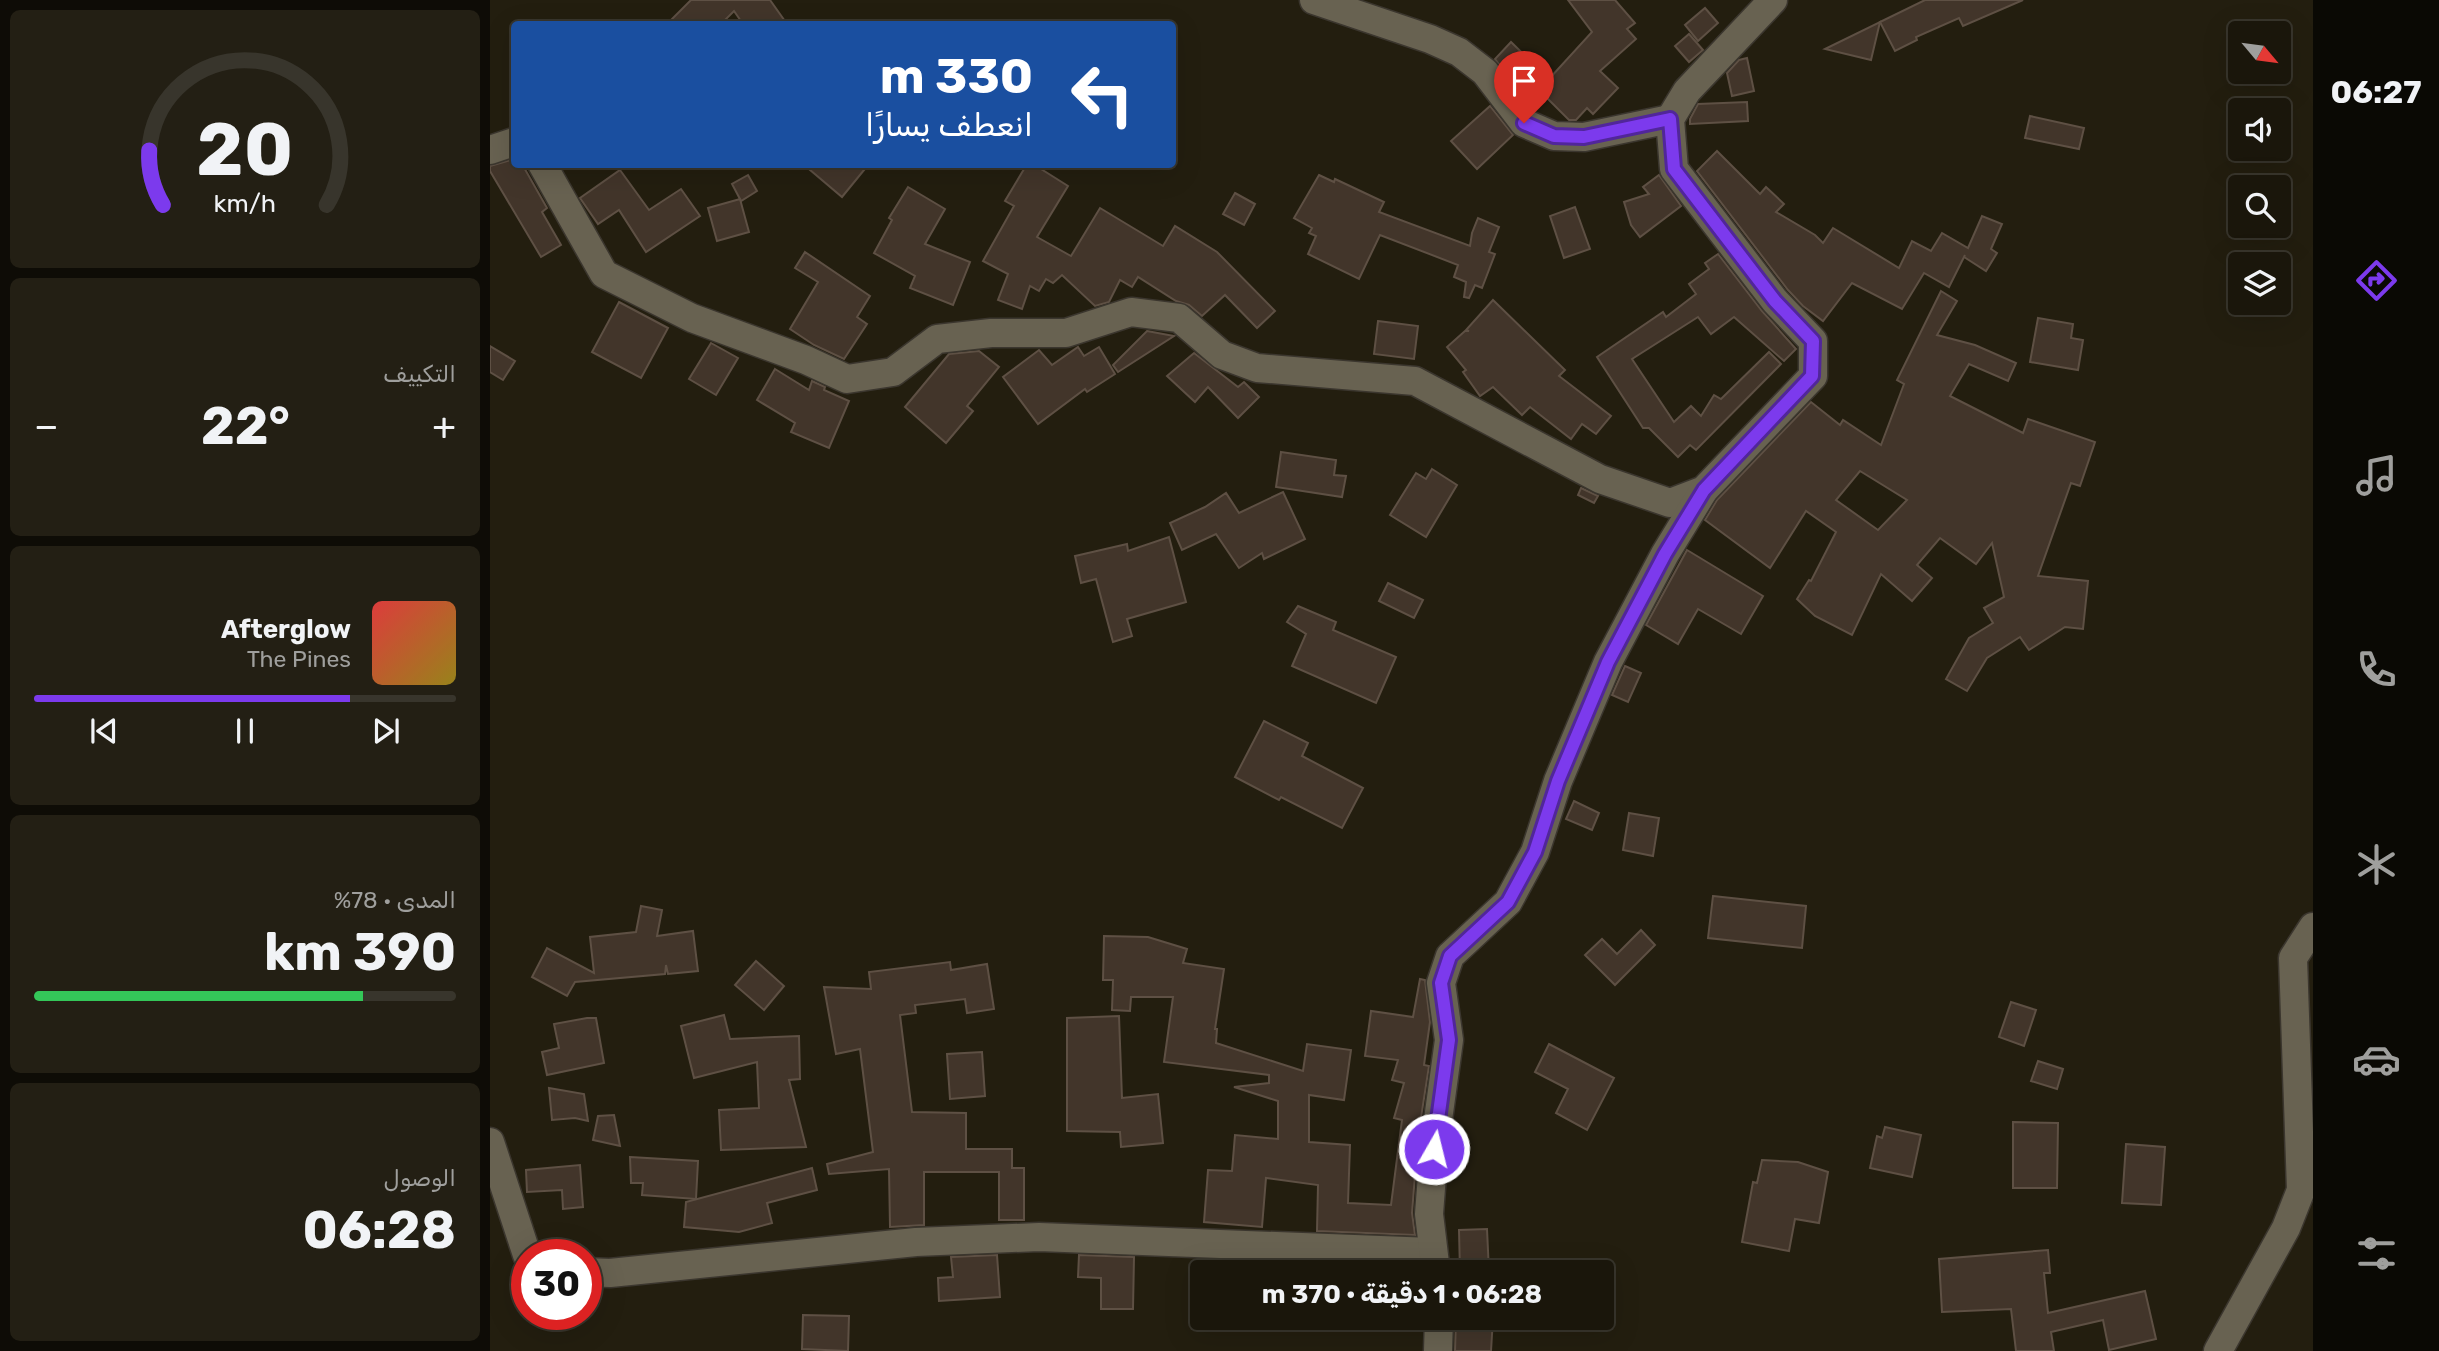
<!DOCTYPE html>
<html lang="ar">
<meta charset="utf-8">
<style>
body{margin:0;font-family:Rubik,Cairo,sans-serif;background:#231f14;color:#f1f3f6;direction:rtl;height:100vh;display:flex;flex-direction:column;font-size:26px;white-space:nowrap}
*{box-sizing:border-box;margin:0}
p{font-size:23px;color:#9f9f9d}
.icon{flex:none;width:38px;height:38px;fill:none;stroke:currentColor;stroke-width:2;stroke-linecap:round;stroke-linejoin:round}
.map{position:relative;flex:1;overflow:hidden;direction:ltr}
.drawer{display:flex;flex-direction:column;gap:10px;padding:10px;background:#0e0c06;width:490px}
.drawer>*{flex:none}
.hud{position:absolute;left:21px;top:21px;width:665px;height:147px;border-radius:7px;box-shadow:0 7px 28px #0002,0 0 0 2px #38352c;direction:rtl;background:#1a4fa0;color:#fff;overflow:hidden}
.needle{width:46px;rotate:119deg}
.tools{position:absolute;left:1738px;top:21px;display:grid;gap:14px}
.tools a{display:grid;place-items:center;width:63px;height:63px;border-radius:7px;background:#1a160b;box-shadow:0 7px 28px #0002,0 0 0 2px #38352c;font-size:35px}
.speed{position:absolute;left:21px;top:1239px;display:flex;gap:14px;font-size:35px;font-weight:700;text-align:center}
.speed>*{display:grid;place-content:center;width:91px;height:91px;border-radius:50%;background:#1a160b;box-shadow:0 7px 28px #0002,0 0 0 2px #38352c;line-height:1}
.speed .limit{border:10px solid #d22;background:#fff;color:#111}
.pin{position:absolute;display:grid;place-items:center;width:60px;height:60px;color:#fff;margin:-72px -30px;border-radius:50% 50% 50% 0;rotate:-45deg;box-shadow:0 0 7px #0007}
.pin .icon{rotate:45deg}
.me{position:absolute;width:77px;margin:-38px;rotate:8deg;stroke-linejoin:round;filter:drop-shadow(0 0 5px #0008)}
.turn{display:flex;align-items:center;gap:24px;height:147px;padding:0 28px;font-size:32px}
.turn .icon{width:91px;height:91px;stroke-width:2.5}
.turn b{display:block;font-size:49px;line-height:60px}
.big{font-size:52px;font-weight:700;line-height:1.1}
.drawer .tile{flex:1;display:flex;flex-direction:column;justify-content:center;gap:10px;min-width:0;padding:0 24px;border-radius:10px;background:#231f14}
.drawer .dial{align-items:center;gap:0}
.dial svg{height:182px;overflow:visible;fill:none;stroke:#38352c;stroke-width:7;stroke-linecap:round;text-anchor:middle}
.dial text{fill:#f1f3f6;stroke:none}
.song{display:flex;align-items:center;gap:21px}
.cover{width:84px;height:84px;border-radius:10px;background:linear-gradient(135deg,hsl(0 70% 55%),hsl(50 70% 35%))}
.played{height:7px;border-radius:4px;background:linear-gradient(90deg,#7c3aed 75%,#38352c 75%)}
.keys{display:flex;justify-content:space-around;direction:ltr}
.heat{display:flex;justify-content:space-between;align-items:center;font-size:38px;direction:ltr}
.charge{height:10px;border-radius:5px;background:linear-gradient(90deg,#34c759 78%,#38352c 0)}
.trip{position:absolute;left:700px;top:1260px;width:424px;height:70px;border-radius:7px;background:#1a160b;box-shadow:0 7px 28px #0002,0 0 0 2px #38352c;font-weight:700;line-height:70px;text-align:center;direction:rtl}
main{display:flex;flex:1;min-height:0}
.tabs{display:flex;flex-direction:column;width:126px;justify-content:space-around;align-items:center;background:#0a0904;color:#9f9f9d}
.tabs .icon{width:49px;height:49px}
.tabs .current{color:#7c3aed}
.tabs b{font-size:32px;color:#f1f3f6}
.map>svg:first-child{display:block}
.building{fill:#42352a;stroke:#5e5044;stroke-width:2;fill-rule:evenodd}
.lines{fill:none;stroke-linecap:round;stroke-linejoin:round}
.minor-casing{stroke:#3b362e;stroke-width:31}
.minor{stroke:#686251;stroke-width:28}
.route-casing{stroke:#51269a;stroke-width:18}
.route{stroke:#7c3aed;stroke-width:12}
</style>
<main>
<nav class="tabs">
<b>06:27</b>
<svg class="icon current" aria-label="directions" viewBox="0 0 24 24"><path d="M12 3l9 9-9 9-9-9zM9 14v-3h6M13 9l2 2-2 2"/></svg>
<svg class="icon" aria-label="music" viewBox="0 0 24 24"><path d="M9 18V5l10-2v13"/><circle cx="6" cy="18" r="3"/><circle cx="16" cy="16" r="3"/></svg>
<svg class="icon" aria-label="phone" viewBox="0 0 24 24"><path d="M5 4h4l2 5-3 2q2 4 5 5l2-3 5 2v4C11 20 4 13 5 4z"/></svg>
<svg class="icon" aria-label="climate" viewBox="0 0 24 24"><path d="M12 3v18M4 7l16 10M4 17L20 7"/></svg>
<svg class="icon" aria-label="car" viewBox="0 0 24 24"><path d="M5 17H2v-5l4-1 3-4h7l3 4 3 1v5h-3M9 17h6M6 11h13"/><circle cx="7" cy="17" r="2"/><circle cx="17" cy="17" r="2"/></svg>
<svg class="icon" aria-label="filters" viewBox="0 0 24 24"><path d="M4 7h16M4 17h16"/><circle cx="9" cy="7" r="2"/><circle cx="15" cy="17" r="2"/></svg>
</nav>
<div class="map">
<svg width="1823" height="1351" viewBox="0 0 1823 1351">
<rect width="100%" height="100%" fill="#231e0f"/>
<g class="building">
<path d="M201 0H280L297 24H253L244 11 231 24H177Z"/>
<path d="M1078 0H1125L1145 23 1137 29 1146 39 1110 71 1128 88 1103 114 1097 108 1086 120H1079L1053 94 1042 106 1005 59 1021 42 1059 79 1102 32Z"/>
<path d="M1435 0H1533L1473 26 1469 18 1426 37 1427 40 1405 51 1390 22Z"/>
<path d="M1215 8 1228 23 1208 41 1195 25Z"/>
<path d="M1390 22 1381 60 1335 49Z"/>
<path d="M1199 34 1213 50 1199 62 1185 46Z"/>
<path d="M1257 58 1264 91 1242 96 1237 73 1249 60Z"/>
<path d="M1257 102 1258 121 1200 124V119L1208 104Z"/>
<path d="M1000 106 1023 135 987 169 961 141Z"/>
<path d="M1540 116 1594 128 1589 149 1535 138Z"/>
<path d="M1227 151 1270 194 1276 187 1294 204 1286 212 1325 235 1333 243 1343 228 1409 268 1422 241 1441 251 1452 233 1478 248 1492 216 1512 224 1501 249 1507 253 1496 271 1474 257 1475 255 1459 287 1434 273 1412 309 1362 283 1333 321 1313 306 1298 290 1207 171Z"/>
<path d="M24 159V164H32L57 208 52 212 71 245 51 257 0 171V166Z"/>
<path d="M313 164H379L352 197Z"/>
<path d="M537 164H543L578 186 547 237 581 256 610 208 673 246 685 226 727 252 785 311 767 328 735 295 712 316 699 305 686 301 648 277 642 287 630 280 619 302 605 306 572 275 563 283 556 279 549 291 540 286 532 309 508 300 518 274 493 261 524 206 515 201Z"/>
<path d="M130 170 159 210 191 189 210 216 156 252 129 210 108 224 90 198Z"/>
<path d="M258 175 267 191 251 201 242 184Z"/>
<path d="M829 175 844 182 845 179 894 202 889 212 980 246 982 233 988 218 1009 227 999 252 1005 254 992 288 985 285 979 298 974 297 976 282 964 277 968 265 890 235 869 279 818 254 826 236 819 233 822 228 804 218Z"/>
<path d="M1169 175 1191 206 1150 237 1141 225 1134 202 1159 194 1153 187Z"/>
<path d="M418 187 455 209 435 244 480 262 463 305 420 288 425 276 384 253 402 220 399 218Z"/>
<path d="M745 193 765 204 754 225 733 214Z"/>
<path d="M250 199 259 232 227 241 218 208Z"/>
<path d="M1085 207 1100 249 1074 258 1060 216Z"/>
<path d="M315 252 380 296 367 317 377 324 354 359 324 345 300 329 328 282 305 268Z"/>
<path d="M1228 254 1272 311 1306 349 1294 361 1244 317 1221 334 1208 317 1142 359 1184 422 1201 406 1211 416 1224 395 1231 399 1279 352 1291 364 1206 450 1200 445 1188 457 1159 428H1153L1107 357 1173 312 1176 317 1206 294 1199 284 1219 269 1215 263Z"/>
<path d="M1451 291 1467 301 1447 335 1485 345 1526 363 1518 381 1479 364 1460 396 1533 433 1538 419 1605 442 1590 486 1581 483 1548 576 1598 581 1593 629 1575 627 1539 650 1530 637 1497 658 1477 691 1456 679 1479 638 1503 623 1494 608 1514 597 1502 543 1486 564 1450 538 1427 565 1442 578 1422 601 1391 574 1362 635 1325 616 1307 599 1319 580 1321 581 1346 532 1316 511 1280 568 1215 520 1227 500 1321 402 1350 425 1353 420 1391 445 1414 384 1407 380ZM1370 471 1417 500 1388 530 1346 500Z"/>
<path d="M1003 300 1075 370 1069 376 1121 416 1106 434 1092 424 1081 439 1040 407 1032 415 1003 387 990 396 973 372 976 370 957 347 975 331H979L976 330Z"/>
<path d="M129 302 178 328 151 378 102 352Z"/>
<path d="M1548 318 1583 324 1581 338 1593 340 1588 370 1540 362Z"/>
<path d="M888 321 928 326 924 359 884 354Z"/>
<path d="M657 331 684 336 628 372 623 365Z"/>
<path d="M221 343 248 358 226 395 199 379Z"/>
<path d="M0 346 25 361 13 380 0 372Z"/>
<path d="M588 347 594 356 609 347 625 374 597 392 595 389 548 424 513 377 549 350 562 365Z"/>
<path d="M489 351 509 367 477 406 483 411 456 443 415 407 459 354Z"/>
<path d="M704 353 748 387 754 382 769 397 748 418 718 387 705 402 677 376Z"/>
<path d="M285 369 319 390 322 381 335 387 334 390 359 401 339 448 301 432 305 423 267 400Z"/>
<path d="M791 452 846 460 844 475 856 476 852 497 786 487Z"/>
<path d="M942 469 967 485 936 537 900 515 926 473 936 479Z"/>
<path d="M1091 488 1108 496 1104 503 1088 495Z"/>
<path d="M793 492 815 539 774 559 772 553 749 568 726 534 692 550 680 523 715 507 736 493 749 513Z"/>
<path d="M679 537 696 602 637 619 642 636 623 642 606 579 591 583 585 556 637 544 638 551Z"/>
<path d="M1197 550 1273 596 1251 634 1208 609 1188 644 1156 625Z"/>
<path d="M898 583 933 600 924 618 889 601Z"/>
<path d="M808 606 846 622 843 630 906 657 886 703 802 666 816 634 797 622Z"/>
<path d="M1135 666 1151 673 1138 702 1122 695Z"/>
<path d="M774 721 818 743 812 756 873 788 852 828 791 797 789 800 745 777Z"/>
<path d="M1084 801 1109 813 1102 830 1076 819Z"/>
<path d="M1139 813 1169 818 1163 856 1133 850Z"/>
<path d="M1223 896 1316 906 1312 948 1218 938Z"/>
<path d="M151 906 172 910 167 936 203 931 208 971 178 974 176 965 175 974 85 982 77 996 42 977 57 948 104 973 100 937 146 932Z"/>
<path d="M1151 930 1165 945 1125 985 1095 955 1112 939 1127 954Z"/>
<path d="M614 936 658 937 697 949 693 963 734 969 725 1029H727L726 1043 813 1071 817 1044 861 1050 854 1100 819 1095V1142L860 1145 858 1203 901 1205 912 1120 904 1118 914 1083 902 1080 908 1060 875 1056 881 1011 923 1017 930 979 935 980 940 1022 934 1065 939 1066 928 1137 922 1213 925 1235 827 1231 828 1185 776 1178 772 1227 714 1222 718 1170 742 1171 745 1135 788 1139V1101L744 1087 779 1083V1075L674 1062 683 997H641L640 1011 622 1010 623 980H613Z"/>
<path d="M266 961 294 986 274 1010 245 985Z"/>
<path d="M460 962 461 970 497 964 504 1009 477 1013 475 999 425 1005 426 1013 410 1015 422 1112 476 1113V1149H522V1168H534V1220H509V1172H434V1225L400 1227 399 1169 339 1174 337 1164 383 1152 370 1049 346 1054 334 987 381 989 379 972Z"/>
<path d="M1521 1002 1546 1010 1534 1046 1509 1037Z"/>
<path d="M234 1015 240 1039 309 1036 310 1079 299 1080 316 1147 231 1150 229 1110 269 1108 267 1062 204 1078 191 1026Z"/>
<path d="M629 1016 632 1098 668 1094 673 1143 631 1147 630 1132 577 1131V1018Z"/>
<path d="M97 1018H106L114 1063 57 1075 52 1052 69 1048 64 1024Z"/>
<path d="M1059 1044 1124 1078 1097 1130 1066 1113 1078 1089 1045 1072Z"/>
<path d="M492 1052 495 1096 460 1099 457 1054Z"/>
<path d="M1548 1061 1573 1069 1567 1089 1541 1081Z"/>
<path d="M59 1088 94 1094 98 1121 85 1118 62 1120Z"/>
<path d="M124 1115 130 1146 103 1140 108 1116Z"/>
<path d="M1523 1122 1568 1123 1567 1188H1523Z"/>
<path d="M1395 1127 1431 1135 1422 1177 1380 1168 1387 1136 1392 1138Z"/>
<path d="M1636 1144 1675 1147 1671 1205 1632 1203Z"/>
<path d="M140 1157 208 1161 206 1199 152 1195 153 1183H141Z"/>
<path d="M1272 1160 1308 1162 1338 1172 1329 1223 1305 1219 1299 1251 1252 1242 1263 1182 1267 1183Z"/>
<path d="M90 1165 93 1207 73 1209 72 1190 37 1192 36 1170Z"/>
<path d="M322 1168 327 1190 277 1203 282 1223 249 1232 194 1227 196 1202Z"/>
<path d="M997 1229 999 1272H970L969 1230Z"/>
<path d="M1558 1250 1560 1273H1554L1558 1313 1655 1291 1666 1339 1619 1350 1613 1320 1561 1332 1564 1351H1526L1521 1309 1452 1312 1449 1259Z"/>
<path d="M507 1255 510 1297 449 1301 448 1278 463 1277 461 1257Z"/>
<path d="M589 1255 644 1257 643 1309H611V1278L588 1277Z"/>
<path d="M843 1265 897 1267V1272H843Z"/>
<path d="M313 1315 359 1316 358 1351 312 1349Z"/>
<path d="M966 1318H1003L1001 1351H965Z"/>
</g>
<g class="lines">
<defs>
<g id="minor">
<path d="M824 0 940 39 969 52 995 72 1034 123 1064 136 1094 137 1180 119"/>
<path d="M0 150 24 142"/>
<path d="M52 164 114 274 202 318 316 360 357 379 403 372 447 339 501 333H576L641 312 689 318 732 355 767 368 925 381 1110 479 1180 503 1214 490 1323 376V341L1285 301 1184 169 1180 119 1197 91 1283 0"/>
<path d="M0 1142 37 1255"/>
<path d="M96 1272 120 1273 426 1242 549 1237 942 1252"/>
<path d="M946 1272 939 1214 944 1149 959 1040 951 983 960 956 1018 902 1045 852 1068 781 1118 662 1175 554 1214 490"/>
<path d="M948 1351 949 1318"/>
<path d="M1728 1351 1796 1228 1811 1190 1803 958 1823 927"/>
</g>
</defs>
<use href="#minor" class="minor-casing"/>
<use href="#minor" class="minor"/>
</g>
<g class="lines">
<defs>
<path id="route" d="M944 1149 959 1040 951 983 960 956 1018 902 1045 852 1068 781 1118 662 1175 554 1214 490 1322 376 1323 341 1285 301 1184 169 1180 119 1094 137 1064 136 1034 123"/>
</defs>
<use href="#route" class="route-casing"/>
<use href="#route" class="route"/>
</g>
</svg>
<div class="tools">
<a><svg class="needle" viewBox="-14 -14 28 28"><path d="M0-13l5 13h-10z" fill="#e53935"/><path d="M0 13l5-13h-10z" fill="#9f9f9d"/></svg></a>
<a><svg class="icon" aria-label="sound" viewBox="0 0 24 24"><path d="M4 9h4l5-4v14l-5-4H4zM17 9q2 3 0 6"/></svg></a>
<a><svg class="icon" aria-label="search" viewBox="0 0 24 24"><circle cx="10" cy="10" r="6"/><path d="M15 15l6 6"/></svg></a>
<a><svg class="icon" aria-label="layers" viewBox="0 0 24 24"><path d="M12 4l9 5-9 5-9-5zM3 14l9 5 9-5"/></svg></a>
</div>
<div class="speed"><div class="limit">30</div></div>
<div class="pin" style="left:1034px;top:123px;background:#d93025"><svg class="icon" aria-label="arrive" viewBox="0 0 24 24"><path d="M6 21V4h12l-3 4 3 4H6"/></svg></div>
<svg class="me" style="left:944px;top:1149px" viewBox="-20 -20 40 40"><circle r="17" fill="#7c3aed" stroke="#fff" stroke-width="3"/><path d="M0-11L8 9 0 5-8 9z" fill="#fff"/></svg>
<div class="trip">06:28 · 1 دقيقة · 370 m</div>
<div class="hud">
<div class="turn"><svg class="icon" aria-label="left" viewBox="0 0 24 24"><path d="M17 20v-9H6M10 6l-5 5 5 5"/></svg><div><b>330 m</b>انعطف يسارًا</div></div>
</div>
</div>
<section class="drawer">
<div class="tile dial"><svg viewBox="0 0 100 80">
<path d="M14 69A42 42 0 1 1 86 69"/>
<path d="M14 69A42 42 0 0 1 8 45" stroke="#7c3aed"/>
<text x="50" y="56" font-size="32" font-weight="700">20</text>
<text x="50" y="72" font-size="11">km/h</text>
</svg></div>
<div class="tile"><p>التكييف</p>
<div class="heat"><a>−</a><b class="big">22°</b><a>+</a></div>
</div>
<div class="tile">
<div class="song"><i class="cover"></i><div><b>Afterglow</b><p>The Pines</p></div></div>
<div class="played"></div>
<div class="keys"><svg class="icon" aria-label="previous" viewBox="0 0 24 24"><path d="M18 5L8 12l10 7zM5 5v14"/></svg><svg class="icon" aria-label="pause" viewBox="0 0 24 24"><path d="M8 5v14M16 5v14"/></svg><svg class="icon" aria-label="next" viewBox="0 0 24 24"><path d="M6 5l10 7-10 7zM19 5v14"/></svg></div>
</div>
<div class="tile"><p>المدى · 78%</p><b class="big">390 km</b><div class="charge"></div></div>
<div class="tile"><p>الوصول</p><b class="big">06:28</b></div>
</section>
</main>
